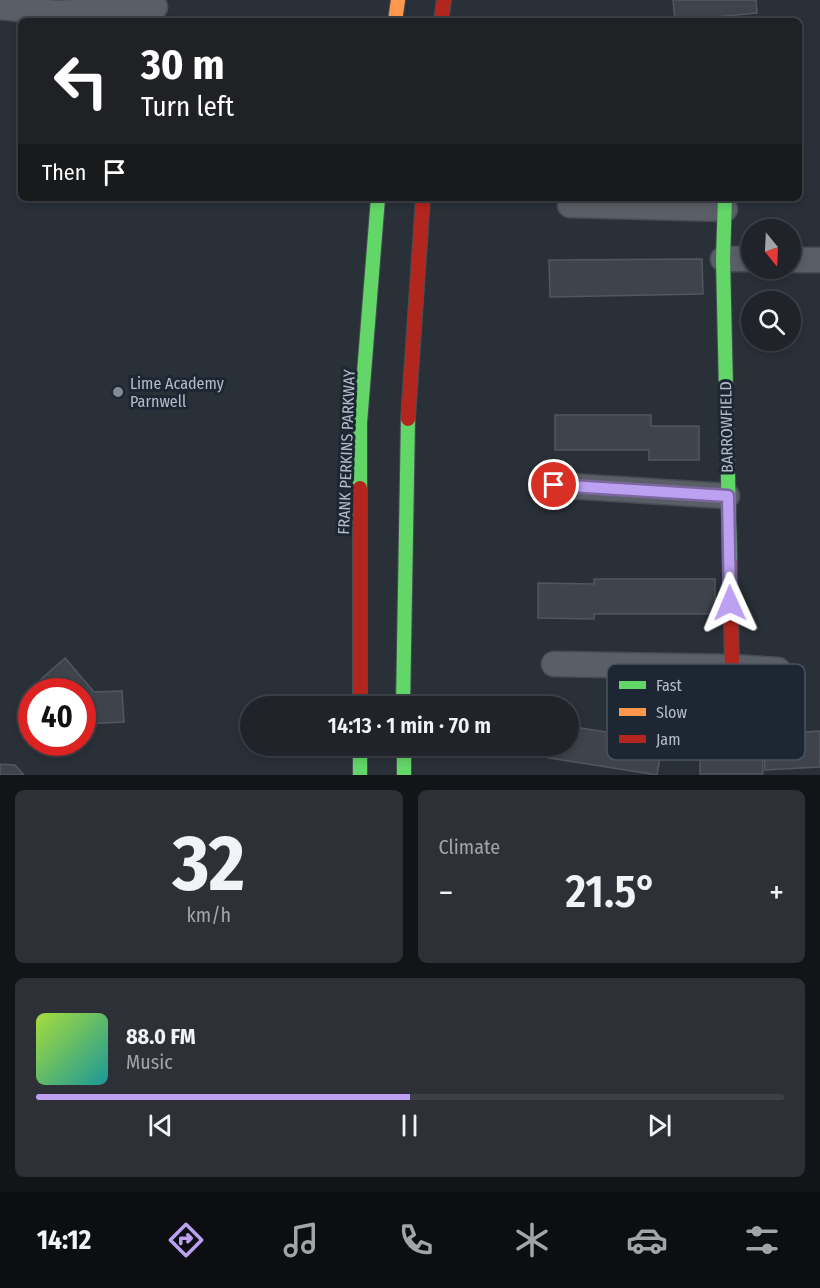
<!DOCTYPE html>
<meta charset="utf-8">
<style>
body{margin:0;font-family:"Fira Sans Condensed",sans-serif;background:#2d3036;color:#f1f3f6;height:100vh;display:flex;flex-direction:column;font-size:22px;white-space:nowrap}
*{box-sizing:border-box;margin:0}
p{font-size:20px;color:#a2a4a8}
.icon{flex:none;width:33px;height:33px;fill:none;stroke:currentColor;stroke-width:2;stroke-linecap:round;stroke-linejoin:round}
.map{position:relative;height:775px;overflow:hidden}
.side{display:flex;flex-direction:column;gap:15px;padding:15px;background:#121417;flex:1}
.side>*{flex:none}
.guide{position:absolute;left:18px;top:18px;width:784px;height:183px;border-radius:9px;box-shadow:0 3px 9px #0003,0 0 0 2px #3d4147;background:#202124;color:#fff;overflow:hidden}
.needle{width:39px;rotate:162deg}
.tools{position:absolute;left:741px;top:219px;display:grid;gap:12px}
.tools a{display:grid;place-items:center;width:60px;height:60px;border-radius:50%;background:#20242a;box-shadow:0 3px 9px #0003,0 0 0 2px #3d4147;font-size:30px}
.speed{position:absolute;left:18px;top:678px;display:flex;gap:12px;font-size:30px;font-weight:700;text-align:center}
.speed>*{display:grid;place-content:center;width:78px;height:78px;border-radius:50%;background:#20242a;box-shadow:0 3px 9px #0003,0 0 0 2px #3d4147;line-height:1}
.speed .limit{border:9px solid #d22;background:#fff;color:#111}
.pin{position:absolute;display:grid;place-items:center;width:51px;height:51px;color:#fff;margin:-26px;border:3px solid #fff;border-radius:50%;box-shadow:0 2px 6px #0007}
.me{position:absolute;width:66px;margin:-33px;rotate:359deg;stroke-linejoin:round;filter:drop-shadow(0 0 4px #0008)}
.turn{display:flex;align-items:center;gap:21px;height:126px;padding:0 24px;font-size:27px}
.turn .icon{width:78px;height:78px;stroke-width:2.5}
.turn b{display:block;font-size:42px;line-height:51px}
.then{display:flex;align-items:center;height:57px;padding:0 24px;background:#0003;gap:12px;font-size:22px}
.big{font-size:45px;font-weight:600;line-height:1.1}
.side .tile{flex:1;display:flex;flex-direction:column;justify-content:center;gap:9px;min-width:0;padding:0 21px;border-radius:9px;background:#2d3036}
.side .dial{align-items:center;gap:0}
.dial b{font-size:78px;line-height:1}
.song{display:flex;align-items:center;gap:18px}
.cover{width:72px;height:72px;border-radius:9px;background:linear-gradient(135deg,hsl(80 70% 55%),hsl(180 70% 35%))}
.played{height:6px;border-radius:3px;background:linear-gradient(90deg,#bca0f2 50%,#3d4147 50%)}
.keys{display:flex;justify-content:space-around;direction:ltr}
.heat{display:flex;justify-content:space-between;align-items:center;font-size:33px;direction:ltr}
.side .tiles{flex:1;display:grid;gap:15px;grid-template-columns:1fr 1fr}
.tile:last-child{grid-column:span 2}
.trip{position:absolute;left:240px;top:696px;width:339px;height:60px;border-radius:30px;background:#20242a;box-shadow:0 3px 9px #0003,0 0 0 2px #3d4147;font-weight:600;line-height:60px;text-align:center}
.tabs{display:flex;height:96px;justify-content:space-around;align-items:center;background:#0d0e11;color:#a2a4a8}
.tabs .icon{width:42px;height:42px}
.tabs .selected{color:#bca0f2}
.tabs b{font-size:27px;color:#f1f3f6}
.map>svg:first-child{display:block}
.building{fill:#3f444c;stroke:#52575f;stroke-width:1.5}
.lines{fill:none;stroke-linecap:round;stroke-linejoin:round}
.street-casing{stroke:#484c55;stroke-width:27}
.fast-casing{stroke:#484c55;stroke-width:16}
.slow-casing{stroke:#484c55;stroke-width:16}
.jam-casing{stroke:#484c55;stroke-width:16}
.street{stroke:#5a5e66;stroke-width:24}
.fast{stroke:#63d668;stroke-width:14}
.slow{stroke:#ff974d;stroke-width:14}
.jam{stroke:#b3261e;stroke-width:14}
.route-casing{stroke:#7a689d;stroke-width:15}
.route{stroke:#bca0f2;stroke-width:10}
.poi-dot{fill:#848b96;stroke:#1d2633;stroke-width:2}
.labels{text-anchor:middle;stroke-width:6;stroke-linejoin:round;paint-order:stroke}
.poi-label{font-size:16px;fill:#b4bcc9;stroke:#1d2633;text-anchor:start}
.street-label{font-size:16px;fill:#b4bcc9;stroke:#1d2633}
.key{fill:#1d2633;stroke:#4a5360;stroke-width:1.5}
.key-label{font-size:16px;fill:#b4bcc9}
</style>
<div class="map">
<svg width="820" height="775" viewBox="0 0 820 775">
<rect width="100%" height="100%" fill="#2a3038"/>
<g class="building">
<path d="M673 0H756L757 13 675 21Z"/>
<path d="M702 259 703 294 550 297 549 260Z"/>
<path d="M555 415H651V426H699V460H649V450H555Z"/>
<path d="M594 579H715V614H594V619L538 618V583L594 584Z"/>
<path d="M65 658 94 692 122 691 124 722 82 724V692H50L40 680Z"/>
<path d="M568 726 663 741 657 775 537 756 538 746H568Z"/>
<path d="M820 731V767L765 770 763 735Z"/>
<path d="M762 738 763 774H700V739Z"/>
<path d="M0 764 15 765 24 775H0Z"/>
</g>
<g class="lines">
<defs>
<g id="street">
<path d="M0 7 56 13 155 7"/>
<path d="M570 205 725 209"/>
<path d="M723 259H752"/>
<path d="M790 260H820"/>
<path d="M553 485 727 496"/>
<path d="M554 664 732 667 778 670"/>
</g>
<g id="fast">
<path d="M725 198 723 259 730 563"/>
<path d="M360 488V423L378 198"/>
<path d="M403 706 408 419"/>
<path d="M360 746V775"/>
<path d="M404 746V775"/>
</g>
<path id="slow" d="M395 21 398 0"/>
<g id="jam">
<path d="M441 21 444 0"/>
<path d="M408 419 423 198"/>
<path d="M360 488V706"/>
<path d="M730 563 732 667"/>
</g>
</defs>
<use href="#street" class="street-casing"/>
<use href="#fast" class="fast-casing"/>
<use href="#slow" class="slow-casing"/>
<use href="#jam" class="jam-casing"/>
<use href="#street" class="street"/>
<use href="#fast" class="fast"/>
<use href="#slow" class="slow"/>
<use href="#jam" class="jam"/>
</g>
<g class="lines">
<defs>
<path id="route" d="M554 485 728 496 730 603"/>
</defs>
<use href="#route" class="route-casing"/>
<use href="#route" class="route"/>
</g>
<circle class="poi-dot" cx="118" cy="392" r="6"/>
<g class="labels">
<g class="poi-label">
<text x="130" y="389">Lime Academy<tspan x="130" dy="18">Parnwell</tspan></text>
</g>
<g class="street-label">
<text transform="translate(726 427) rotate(-91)" y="6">BARROWFIELD</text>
<text transform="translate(346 452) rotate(-88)" y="6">FRANK PERKINS PARKWAY</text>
</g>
</g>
<rect x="607" y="664" width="198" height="96" rx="9" class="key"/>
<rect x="619" y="681" width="27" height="8" fill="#63d668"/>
<rect x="619" y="708" width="27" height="8" fill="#ff974d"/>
<rect x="619" y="735" width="27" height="8" fill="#b3261e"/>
<g class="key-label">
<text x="656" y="691">Fast</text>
<text x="656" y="718">Slow</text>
<text x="656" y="745">Jam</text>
</g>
</svg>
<div class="tools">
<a><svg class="needle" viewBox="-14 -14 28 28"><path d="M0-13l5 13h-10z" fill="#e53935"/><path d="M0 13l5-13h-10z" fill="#a2a4a8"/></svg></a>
<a><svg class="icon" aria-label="search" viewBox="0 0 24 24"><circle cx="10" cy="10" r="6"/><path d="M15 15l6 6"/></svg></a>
</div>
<div class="speed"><div class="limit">40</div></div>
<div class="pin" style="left:554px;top:485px;background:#d93025"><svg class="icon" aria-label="arrive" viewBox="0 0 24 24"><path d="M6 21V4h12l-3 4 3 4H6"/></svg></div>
<svg class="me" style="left:730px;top:603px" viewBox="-20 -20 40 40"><path d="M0-17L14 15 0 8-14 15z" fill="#bca0f2" stroke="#fff" stroke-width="4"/></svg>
<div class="trip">14:13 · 1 min · 70 m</div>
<div class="guide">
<div class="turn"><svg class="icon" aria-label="left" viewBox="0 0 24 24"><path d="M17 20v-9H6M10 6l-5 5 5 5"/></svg><div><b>30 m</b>Turn left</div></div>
<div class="then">Then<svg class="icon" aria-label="arrive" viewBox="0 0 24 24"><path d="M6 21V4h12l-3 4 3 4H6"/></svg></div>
</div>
</div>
<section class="side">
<div class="tiles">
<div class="tile dial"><b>32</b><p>km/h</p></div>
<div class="tile"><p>Climate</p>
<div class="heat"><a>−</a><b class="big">21.5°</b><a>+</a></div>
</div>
<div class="tile">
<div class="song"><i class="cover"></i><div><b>88.0 FM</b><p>Music</p></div></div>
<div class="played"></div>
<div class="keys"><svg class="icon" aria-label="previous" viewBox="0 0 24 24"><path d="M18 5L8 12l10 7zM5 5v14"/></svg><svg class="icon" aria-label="pause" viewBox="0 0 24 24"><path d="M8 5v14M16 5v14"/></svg><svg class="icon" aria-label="next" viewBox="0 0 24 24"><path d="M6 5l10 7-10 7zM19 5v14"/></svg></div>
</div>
</div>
</section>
<nav class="tabs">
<b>14:12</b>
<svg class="icon selected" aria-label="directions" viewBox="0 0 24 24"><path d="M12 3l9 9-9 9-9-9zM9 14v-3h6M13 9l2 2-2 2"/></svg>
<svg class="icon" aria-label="music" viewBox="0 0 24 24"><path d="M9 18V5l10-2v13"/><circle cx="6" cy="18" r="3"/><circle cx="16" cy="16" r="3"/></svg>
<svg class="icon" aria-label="phone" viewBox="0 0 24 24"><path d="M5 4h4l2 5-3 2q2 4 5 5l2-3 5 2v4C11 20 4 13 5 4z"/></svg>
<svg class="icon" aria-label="climate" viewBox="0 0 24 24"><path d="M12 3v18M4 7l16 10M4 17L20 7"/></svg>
<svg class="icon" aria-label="car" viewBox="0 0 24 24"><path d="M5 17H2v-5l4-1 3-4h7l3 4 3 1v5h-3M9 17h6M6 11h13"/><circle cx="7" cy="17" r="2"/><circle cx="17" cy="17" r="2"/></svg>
<svg class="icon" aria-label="filters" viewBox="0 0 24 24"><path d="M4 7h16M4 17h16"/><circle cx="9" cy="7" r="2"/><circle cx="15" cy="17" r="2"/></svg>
</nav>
